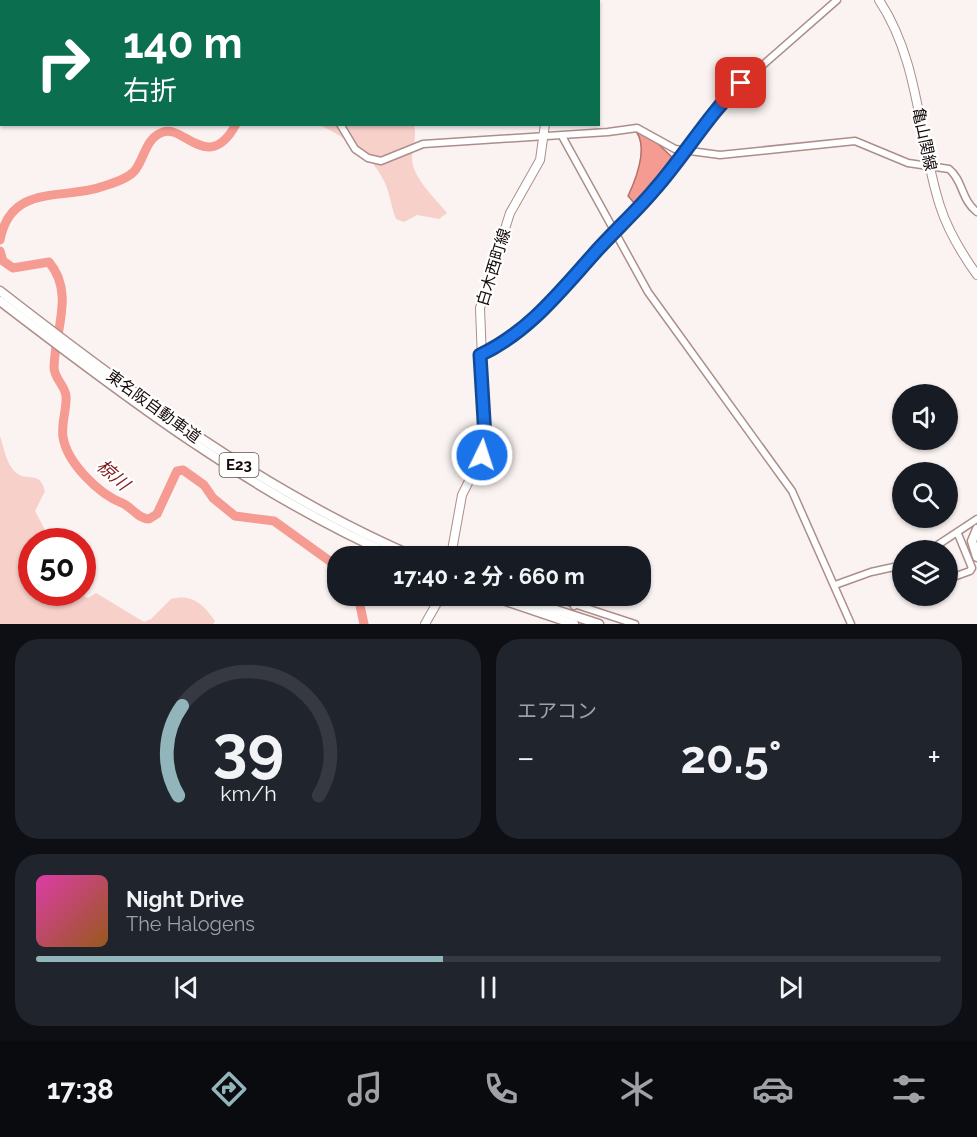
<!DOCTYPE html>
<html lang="ja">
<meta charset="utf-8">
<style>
body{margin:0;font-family:Raleway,"Noto Sans JP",sans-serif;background:#20242c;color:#f1f3f6;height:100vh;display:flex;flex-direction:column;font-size:22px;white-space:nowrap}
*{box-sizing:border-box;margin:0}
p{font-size:20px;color:#9ea1a6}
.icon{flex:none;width:33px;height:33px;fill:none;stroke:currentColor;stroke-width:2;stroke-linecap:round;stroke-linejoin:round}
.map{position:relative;height:624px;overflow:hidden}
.sheet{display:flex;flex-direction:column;gap:15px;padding:15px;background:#0d0f14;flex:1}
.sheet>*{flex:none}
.banner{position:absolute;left:0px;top:0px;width:600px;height:126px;box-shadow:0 2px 4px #0004;background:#0b6e4f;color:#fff;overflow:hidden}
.controls{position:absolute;left:892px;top:384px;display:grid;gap:12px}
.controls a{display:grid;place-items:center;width:66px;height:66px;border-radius:50%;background:#171b24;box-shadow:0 2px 4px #0004;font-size:30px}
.speed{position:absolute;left:18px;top:528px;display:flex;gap:12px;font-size:30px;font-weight:700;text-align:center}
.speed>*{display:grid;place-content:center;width:78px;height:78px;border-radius:50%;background:#171b24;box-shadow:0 2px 4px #0004;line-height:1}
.speed .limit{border:9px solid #d22;background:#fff;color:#111}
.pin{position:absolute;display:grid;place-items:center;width:51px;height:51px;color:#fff;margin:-26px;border-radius:12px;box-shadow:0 3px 9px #0006}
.me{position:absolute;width:66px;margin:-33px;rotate:4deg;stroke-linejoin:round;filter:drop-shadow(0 0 4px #0008)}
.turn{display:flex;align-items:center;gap:21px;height:126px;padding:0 24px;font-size:27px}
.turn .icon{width:78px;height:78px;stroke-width:2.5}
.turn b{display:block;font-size:42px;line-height:51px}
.big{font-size:45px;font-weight:700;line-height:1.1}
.sheet .widget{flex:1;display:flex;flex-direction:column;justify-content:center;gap:9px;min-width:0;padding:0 21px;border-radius:24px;background:#20242c}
.sheet .dial{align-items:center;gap:0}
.dial svg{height:156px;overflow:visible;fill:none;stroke:#363941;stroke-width:7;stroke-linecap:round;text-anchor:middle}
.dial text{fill:#f1f3f6;stroke:none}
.song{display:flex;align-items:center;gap:18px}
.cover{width:72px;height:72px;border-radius:9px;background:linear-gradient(135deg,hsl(320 70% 55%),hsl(30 70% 35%))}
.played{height:6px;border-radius:3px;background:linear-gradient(90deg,#92b5bb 45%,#363941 45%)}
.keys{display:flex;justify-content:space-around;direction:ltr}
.heat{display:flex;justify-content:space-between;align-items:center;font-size:33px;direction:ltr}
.sheet .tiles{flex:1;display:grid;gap:15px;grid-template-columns:1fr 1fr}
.widget:last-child{grid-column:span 2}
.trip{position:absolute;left:327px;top:546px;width:324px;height:60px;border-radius:24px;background:#171b24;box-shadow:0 2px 4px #0004;font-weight:700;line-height:60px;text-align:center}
.dock{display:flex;height:96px;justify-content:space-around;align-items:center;background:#090b0e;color:#9ea1a6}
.dock .icon{width:42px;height:42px}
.dock .current{color:#92b5bb}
.dock b{font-size:27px;color:#f1f3f6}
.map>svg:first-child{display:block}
.green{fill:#f7d0ca}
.water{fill:#f59b91;stroke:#b27068;stroke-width:1.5}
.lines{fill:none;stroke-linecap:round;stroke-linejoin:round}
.river{stroke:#f59b91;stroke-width:9}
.minor-casing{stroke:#ad8e8a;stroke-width:9}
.major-casing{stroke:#ad8e8a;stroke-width:10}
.highway-casing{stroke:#ad8e8a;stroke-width:11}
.minor{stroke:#fff;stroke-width:6}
.major{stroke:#fff;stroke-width:8}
.highway{stroke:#fff;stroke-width:8}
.route-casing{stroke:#114b97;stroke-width:15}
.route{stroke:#1a73e8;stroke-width:10}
.labels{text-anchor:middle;stroke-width:4.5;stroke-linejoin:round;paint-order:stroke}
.shield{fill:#fff;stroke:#5b5453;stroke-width:1.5}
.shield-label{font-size:15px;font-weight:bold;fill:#150a09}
.street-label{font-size:16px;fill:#150a09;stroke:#fff}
.water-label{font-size:18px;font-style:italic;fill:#801817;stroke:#fff}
</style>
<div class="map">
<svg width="977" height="624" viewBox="0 0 977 624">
<rect width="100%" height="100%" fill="#faf3f2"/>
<g class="green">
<path d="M319 125H414C417 137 413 145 412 157 411 177 436 199 447 213L439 219 417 215 404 222 396 219C391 207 390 194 385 183 372 155 346 137 319 125Z"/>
<path d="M0 436C4 448 6 463 15 472 27 483 39 469 45 491L35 511 51 541 32 542V592L77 593 88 598 96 593 144 622 151 619 171 599C192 593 204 605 215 621L213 624H0Z"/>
</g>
<path class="water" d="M636 131 654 140 672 157 655 184 635 204 628 196C636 179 648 148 636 131Z"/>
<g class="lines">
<g class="river">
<path d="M196 2V0"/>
<path d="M0 240C11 182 64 201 104 186 114 183 131 177 136 169 145 156 146 138 163 132 183 124 209 175 236 124"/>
<path d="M0 251 3 261 13 268 49 262C75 293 55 330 54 367 54 379 65 385 66 396 67 409 61 423 63 437 67 463 99 494 122 503 132 507 138 519 149 519L157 514 177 471 183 470 204 485 213 498 235 516 274 521 338 567"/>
<path d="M358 596 364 624"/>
</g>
<defs>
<g id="minor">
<path d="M130 2V0"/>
<path d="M340 124 355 149 368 158 381 161 423 144 608 132 637 128 675 149 720 155 855 141 908 163 949 169C963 180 961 200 977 212"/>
<path d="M562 136 648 292 792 491 851 624"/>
<path d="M480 354 507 342 525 328 654 191 724 99 837 0"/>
<path d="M930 550 977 519"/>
<path d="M948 579 970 571 972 568 958 534"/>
<path d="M835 585 871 572 903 565"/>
<path d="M553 596 574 604V606"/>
<path d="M574 604 635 624"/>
</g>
<g id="major">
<path d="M879 0C920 62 918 138 940 206 948 231 962 254 977 275"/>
<path d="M557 2V0"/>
<path d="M451 556 462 495 482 455 485 437 480 308 510 213 540 160 545 124"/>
<path d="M425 624 441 596"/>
</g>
<g id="highway">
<path d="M0 291C130 392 261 490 413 556"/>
<path d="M0 301C125 397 250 492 394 556"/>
<path d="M977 529 972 541 977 557"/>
<path d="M491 596 574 624"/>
<path d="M513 596 599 624"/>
</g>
</defs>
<use href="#minor" class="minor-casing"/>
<use href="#major" class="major-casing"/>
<use href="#highway" class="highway-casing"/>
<use href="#minor" class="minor"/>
<use href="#major" class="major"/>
<use href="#highway" class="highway"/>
</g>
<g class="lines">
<defs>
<path id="route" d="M482 455 485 437 480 355C527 333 558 294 592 256 612 233 635 213 655 189 685 155 708 115 741 83"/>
</defs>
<use href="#route" class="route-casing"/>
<use href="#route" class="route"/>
</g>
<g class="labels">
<rect class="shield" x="219.5" y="453" width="39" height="24" rx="4.5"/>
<g class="shield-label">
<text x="239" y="470">E23</text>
</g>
<g class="street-label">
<text transform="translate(925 139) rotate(78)" y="6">亀山関線</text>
<text transform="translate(493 267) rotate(-73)" y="6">白木西町線</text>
<text transform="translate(154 406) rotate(36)" y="6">東名阪自動車道</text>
</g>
<g class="water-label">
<text transform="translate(113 475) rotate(41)" y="6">椋川</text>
</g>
</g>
</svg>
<div class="controls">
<a><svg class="icon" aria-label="sound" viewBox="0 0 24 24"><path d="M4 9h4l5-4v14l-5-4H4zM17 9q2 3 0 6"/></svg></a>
<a><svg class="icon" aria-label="search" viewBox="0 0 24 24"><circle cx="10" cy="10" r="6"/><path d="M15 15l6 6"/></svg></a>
<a><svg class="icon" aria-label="layers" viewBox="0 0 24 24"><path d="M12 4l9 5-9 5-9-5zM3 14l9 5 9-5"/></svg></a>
</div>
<div class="speed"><div class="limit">50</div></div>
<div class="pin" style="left:741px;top:83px;background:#d93025"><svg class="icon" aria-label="arrive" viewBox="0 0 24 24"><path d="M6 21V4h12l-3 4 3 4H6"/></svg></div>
<svg class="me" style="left:482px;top:455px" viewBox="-20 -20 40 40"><circle r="17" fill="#1a73e8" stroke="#fff" stroke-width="3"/><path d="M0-11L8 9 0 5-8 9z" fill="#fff"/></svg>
<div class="trip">17:40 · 2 分 · 660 m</div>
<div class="banner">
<div class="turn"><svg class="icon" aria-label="right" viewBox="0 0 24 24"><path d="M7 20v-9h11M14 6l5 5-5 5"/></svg><div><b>140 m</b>右折</div></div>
</div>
</div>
<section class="sheet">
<div class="tiles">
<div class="widget dial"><svg viewBox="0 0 100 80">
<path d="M14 69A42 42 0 1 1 86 69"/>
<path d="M14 69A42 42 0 0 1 16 23" stroke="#92b5bb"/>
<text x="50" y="56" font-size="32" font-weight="700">39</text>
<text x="50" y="72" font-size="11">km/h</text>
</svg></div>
<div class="widget"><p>エアコン</p>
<div class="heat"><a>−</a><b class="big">20.5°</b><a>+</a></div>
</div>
<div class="widget">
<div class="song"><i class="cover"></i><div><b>Night Drive</b><p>The Halogens</p></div></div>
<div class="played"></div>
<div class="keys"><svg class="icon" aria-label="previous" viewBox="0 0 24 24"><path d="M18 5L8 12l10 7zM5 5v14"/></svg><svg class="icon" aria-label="pause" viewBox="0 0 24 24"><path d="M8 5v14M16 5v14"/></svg><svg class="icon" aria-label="next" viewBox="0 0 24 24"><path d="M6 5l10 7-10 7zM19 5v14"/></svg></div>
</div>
</div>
</section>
<nav class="dock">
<b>17:38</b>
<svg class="icon current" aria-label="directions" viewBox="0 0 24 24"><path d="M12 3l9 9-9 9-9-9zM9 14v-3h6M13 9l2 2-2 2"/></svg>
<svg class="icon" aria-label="music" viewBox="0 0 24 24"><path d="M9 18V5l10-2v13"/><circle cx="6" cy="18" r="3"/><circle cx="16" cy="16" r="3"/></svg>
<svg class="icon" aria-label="phone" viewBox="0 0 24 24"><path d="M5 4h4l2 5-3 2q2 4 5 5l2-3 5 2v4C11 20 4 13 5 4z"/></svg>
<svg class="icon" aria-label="climate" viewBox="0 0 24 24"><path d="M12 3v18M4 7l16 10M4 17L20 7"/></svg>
<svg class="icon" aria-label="car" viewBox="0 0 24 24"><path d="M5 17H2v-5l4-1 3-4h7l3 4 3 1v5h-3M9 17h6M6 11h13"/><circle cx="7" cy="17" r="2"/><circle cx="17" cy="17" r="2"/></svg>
<svg class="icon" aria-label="filters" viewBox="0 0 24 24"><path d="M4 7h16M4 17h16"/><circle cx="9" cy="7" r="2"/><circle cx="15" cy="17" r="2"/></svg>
</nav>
